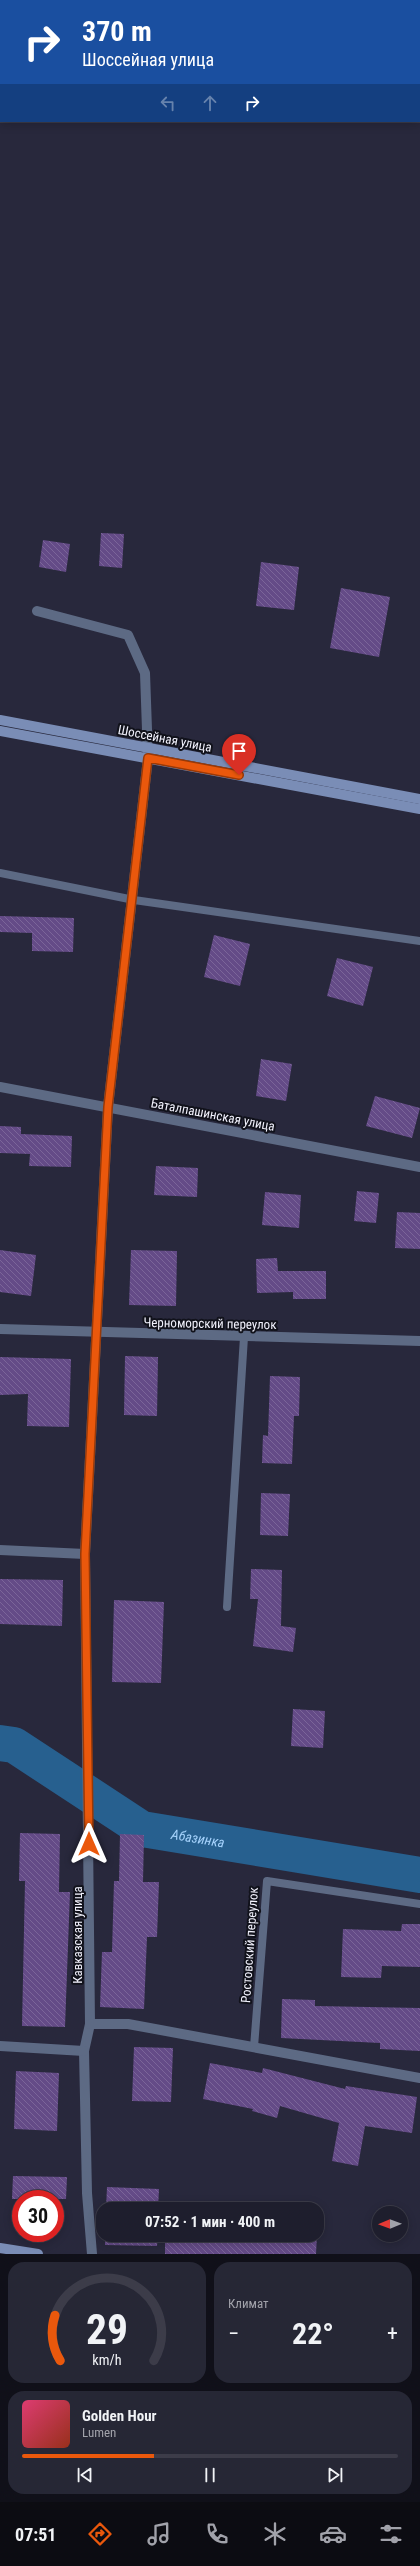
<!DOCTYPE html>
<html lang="ru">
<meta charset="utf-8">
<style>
body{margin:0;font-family:"Roboto Condensed",sans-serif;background:#262735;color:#f1f3f6;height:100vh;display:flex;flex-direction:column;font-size:15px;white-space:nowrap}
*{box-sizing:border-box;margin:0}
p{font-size:13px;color:#a1a2aa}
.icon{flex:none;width:22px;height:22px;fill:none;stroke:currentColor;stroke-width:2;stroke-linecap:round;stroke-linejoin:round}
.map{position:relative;height:2254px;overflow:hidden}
.panel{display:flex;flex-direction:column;gap:8px;padding:8px;background:#101019;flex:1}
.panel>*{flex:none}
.top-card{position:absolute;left:0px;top:0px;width:420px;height:122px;box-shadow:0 2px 10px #0003,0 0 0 1px #3c3c49;background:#1a4fa0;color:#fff;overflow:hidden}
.needle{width:26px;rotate:269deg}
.controls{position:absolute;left:372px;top:2206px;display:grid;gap:8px}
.controls a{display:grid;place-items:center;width:36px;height:36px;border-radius:50%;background:#1e1e2d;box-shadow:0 2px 10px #0003,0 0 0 1px #3c3c49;font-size:20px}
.speed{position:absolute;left:12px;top:2190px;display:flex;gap:8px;font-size:20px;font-weight:700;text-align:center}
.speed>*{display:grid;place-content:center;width:52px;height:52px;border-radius:50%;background:#1e1e2d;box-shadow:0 2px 10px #0003,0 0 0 1px #3c3c49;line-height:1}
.speed .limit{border:6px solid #d22;background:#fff;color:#111}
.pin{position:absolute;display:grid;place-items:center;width:34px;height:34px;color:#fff;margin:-41px -17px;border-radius:50% 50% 50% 0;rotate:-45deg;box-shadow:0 0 4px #0007}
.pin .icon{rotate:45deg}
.me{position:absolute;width:44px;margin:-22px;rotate:0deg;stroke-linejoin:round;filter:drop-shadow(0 0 3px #0008)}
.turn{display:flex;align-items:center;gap:14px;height:84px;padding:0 16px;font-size:18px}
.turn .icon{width:52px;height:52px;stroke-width:2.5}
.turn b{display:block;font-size:28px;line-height:34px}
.lanes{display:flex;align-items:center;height:38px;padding:0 16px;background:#0003;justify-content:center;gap:20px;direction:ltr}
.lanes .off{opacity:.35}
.big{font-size:30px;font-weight:700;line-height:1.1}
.panel .tile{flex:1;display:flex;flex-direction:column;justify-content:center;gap:6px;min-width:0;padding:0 14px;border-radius:16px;background:#262735}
.panel .dial{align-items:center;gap:0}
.dial svg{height:104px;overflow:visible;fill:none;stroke:#3c3c49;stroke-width:7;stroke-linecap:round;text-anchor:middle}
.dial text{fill:#f1f3f6;stroke:none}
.song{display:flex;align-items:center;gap:12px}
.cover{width:48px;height:48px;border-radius:6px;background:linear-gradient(135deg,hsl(340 70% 55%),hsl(10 70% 35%))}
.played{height:4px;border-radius:2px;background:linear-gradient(90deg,#ea580c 35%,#3c3c49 35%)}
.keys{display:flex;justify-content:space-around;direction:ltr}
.heat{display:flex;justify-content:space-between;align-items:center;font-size:22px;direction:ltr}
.panel .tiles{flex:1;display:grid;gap:8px;grid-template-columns:1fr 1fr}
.tile:last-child{grid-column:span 2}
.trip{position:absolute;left:96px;top:2202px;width:228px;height:40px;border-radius:16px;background:#1e1e2d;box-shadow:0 2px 10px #0003,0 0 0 1px #3c3c49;font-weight:700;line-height:40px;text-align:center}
.menu{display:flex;height:64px;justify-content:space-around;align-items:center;background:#0c0c12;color:#a1a2aa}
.menu .icon{width:28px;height:28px}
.menu .active{color:#ea580c}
.menu b{font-size:18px;color:#f1f3f6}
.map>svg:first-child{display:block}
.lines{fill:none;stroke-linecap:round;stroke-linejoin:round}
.river{stroke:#27608f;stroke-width:36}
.building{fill:url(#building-back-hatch)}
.lane{stroke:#5d6a84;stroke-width:8}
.street{stroke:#5d6a84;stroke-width:10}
.secondary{stroke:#7a8db6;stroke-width:10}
.route-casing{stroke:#983908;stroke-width:10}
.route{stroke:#ea580c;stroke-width:7}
.labels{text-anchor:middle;stroke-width:4;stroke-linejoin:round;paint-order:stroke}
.street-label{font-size:13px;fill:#f2f2fd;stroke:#11121b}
.water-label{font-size:14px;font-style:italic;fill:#a5d2fc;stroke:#11121b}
</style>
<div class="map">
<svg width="420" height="2254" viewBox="0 0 420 2254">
<defs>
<pattern id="building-back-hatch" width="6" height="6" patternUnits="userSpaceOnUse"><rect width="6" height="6" fill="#644b87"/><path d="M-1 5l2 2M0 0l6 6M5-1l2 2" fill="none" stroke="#7b6599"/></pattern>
</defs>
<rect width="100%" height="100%" fill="#28283c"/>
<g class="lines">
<path class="river" id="s1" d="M0 1743 14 1745 142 1829 420 1875"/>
</g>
<g class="building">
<path d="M101 533 124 534 122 568 99 566Z"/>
<path d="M43 540 70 544 66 572 39 567Z"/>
<path d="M261 562 299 567 294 610 256 606Z"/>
<path d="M341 588 390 597 379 657 330 648Z"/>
<path d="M0 916 74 918 73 952 32 951V933L0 932Z"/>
<path d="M214 935 250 944 240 986 204 977Z"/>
<path d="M337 958 373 967 363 1006 327 996Z"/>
<path d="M261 1059 292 1064 286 1101 256 1096Z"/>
<path d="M375 1096 420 1108 412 1138 366 1126Z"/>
<path d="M0 1126 21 1127V1134L72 1136 71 1167 29 1166 30 1154 0 1153Z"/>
<path d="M156 1166 198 1168 197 1197 154 1195Z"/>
<path d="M357 1191 379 1193 376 1223 354 1221Z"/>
<path d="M265 1192 301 1195 299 1228 262 1225Z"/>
<path d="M397 1212 420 1213V1249L395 1248Z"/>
<path d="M0 1250 36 1255 31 1296 0 1292Z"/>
<path d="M131 1250 177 1251 176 1306 129 1305Z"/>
<path d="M277 1258 278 1271H326V1299H293V1292L257 1293 256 1259Z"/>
<path d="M125 1356 158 1357 157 1416 124 1415Z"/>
<path d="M0 1357 71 1359 69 1427 27 1426 28 1394 0 1395Z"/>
<path d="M270 1376 300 1377 299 1416H294L292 1464 262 1463 263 1435 268 1436Z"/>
<path d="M261 1493 290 1494 288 1536 260 1535Z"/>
<path d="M251 1569 282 1570 281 1626 296 1628 293 1652 253 1646 258 1599H250Z"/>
<path d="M0 1579 63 1580 62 1626 0 1624Z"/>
<path d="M114 1600 164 1602 161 1683 112 1682Z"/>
<path d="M293 1709 325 1711 323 1748 291 1746Z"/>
<path d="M20 1833 60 1834 59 1892H70L65 2027 22 2026 25 1881H19Z"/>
<path d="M120 1834 144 1835 143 1882H159L157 1937H147L144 2009 100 2007 102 1952H112L114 1881H119Z"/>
<path d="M402 1924H420V1967L382 1966 381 1978 341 1977 343 1929 401 1931Z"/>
<path d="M282 1999 315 2000V2006L420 2008V2051L380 2049V2043L281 2038Z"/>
<path d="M134 2047 173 2048 171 2102 132 2101Z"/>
<path d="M210 2063 262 2073 263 2068 345 2089 346 2086 417 2097 412 2133 365 2126 358 2166 332 2161 339 2123 280 2106 277 2118 252 2111 253 2109 203 2099Z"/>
<path d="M16 2071 59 2073 57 2131 14 2129Z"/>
<path d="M13 2176 67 2177 66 2199H12Z"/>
<path d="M107 2187 159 2189 158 2209H106Z"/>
<path d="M105 2235H158L157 2246 105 2245Z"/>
<path d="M165 2235H317L316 2254H165Z"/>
</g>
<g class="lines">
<g class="lane">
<path d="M0 873 134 900 420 941"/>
<path d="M227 1607 244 1337"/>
<path d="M254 2047 267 1881 420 1904"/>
</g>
<g class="street">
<path d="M37 611 128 635 145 673 148 758 108 1107 85 1554 90 2024 84 2051 87 2193 92 2254"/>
<path d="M0 1087 420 1167"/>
<path d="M0 1329 420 1341"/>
<path d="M0 1550 85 1554"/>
<path d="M90 2024H128L420 2078"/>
<path d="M0 2046 84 2051"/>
</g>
<g class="secondary">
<path d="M0 720 420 799"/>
<path d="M0 731 420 809"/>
<path d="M0 2248 38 2254"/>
</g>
</g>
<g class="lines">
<defs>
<path id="route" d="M89 1844 85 1554 108 1107 148 758 239 775"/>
</defs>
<use href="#route" class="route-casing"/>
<use href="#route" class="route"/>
</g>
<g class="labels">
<g class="street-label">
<text transform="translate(165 738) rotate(11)" y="5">Шоссейная улица</text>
<text transform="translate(213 1114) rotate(11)" y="5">Баталпашинская улица</text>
<text transform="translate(210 1323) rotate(1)" y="5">Черноморский переулок</text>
<text transform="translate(77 1935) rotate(-90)" y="5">Кавказская улица</text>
<text transform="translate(249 1945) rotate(-86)" y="5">Ростовский переулок</text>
</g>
<g class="water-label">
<text dy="5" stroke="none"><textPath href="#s1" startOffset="224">Абазинка</textPath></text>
</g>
</g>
</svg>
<div class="controls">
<a><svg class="needle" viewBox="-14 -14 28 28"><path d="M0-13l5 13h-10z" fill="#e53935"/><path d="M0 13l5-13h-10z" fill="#a1a2aa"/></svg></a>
</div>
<div class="speed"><div class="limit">30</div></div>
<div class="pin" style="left:239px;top:775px;background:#d93025"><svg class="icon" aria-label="arrive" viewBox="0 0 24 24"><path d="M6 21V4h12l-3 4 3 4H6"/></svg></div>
<svg class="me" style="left:89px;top:1844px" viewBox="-20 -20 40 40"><path d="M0-17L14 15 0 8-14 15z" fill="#ea580c" stroke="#fff" stroke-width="4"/></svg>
<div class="trip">07:52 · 1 мин · 400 m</div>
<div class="top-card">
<div class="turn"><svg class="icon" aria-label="right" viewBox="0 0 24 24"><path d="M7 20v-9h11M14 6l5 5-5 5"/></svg><div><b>370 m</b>Шоссейная улица</div></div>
<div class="lanes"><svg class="icon off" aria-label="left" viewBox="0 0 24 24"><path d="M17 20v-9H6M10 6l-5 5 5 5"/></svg><svg class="icon off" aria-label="ahead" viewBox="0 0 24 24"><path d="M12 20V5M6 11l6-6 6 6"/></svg><svg class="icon" aria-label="right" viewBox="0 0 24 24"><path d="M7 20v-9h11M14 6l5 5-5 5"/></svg></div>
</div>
</div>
<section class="panel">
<div class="tiles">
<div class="tile dial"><svg viewBox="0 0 100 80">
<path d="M14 69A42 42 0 1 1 86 69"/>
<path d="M14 69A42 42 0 0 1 10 34" stroke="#ea580c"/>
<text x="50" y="56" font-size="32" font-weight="700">29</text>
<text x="50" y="72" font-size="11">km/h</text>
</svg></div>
<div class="tile"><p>Климат</p>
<div class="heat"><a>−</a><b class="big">22°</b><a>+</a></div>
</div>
<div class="tile">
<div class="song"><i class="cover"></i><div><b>Golden Hour</b><p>Lumen</p></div></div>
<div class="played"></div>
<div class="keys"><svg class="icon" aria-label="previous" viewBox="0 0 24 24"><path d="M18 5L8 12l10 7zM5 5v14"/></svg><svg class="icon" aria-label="pause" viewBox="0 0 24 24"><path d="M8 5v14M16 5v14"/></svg><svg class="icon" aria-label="next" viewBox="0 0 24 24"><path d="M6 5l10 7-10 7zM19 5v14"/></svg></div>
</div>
</div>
</section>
<nav class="menu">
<b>07:51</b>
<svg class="icon active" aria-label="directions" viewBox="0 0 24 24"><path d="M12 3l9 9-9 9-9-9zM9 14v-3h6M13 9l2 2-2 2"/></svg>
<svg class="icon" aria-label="music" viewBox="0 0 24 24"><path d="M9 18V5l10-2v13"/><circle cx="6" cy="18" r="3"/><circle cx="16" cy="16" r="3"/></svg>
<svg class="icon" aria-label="phone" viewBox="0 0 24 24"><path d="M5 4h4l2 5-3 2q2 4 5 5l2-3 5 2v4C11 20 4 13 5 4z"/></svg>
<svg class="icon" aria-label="climate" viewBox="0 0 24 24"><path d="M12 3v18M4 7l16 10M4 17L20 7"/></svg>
<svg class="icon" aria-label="car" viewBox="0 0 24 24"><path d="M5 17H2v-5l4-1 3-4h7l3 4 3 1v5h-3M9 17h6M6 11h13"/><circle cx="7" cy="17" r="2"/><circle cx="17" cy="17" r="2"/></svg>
<svg class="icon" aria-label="filters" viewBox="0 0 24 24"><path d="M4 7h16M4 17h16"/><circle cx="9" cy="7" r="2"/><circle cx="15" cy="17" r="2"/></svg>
</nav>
